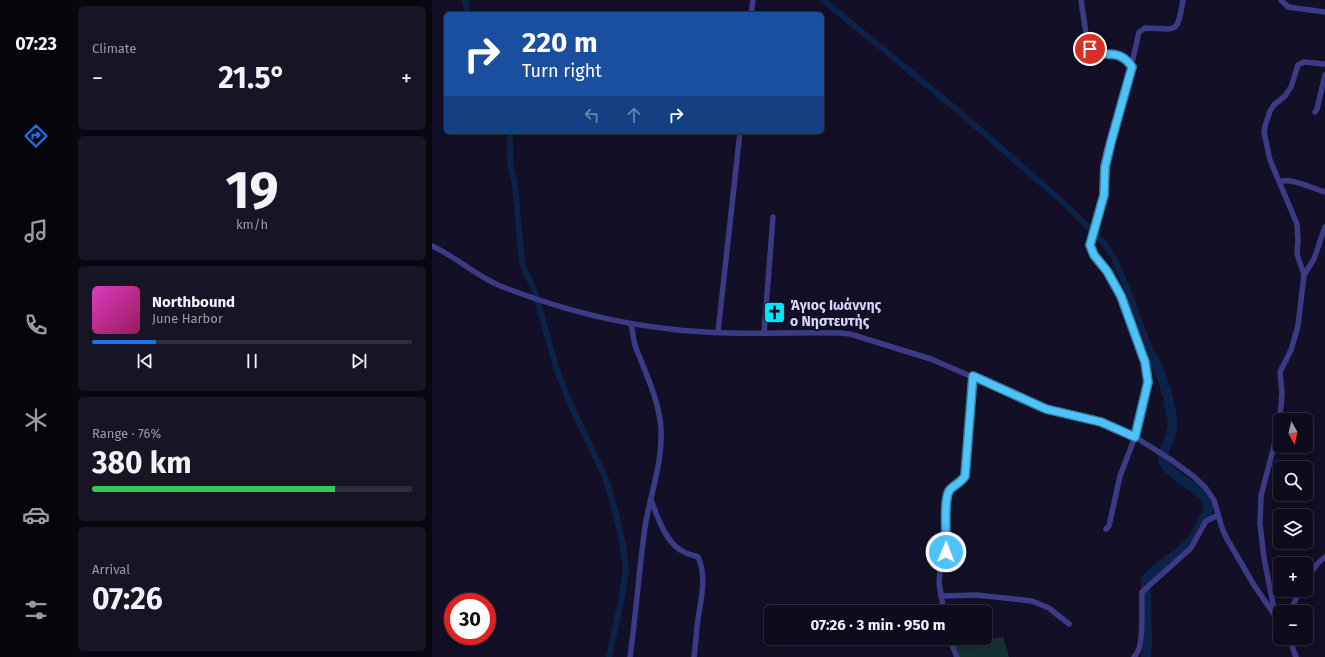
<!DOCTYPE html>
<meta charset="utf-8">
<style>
body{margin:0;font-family:"Fira Sans",sans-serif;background:#171425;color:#f1f3f6;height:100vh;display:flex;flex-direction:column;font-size:15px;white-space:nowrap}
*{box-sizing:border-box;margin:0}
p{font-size:13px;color:#9b9ba3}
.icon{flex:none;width:22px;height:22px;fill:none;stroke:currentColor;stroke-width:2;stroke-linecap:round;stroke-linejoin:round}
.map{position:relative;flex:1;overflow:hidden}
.sheet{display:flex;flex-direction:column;gap:6px;padding:6px;background:#08060f;width:360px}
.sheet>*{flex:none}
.top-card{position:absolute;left:12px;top:12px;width:380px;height:122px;border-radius:6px;box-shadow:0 2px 10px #0003,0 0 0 1px #2e2b3b;background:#1a4fa0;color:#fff;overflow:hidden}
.needle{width:26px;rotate:172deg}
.fabs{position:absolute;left:841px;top:413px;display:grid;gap:8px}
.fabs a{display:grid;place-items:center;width:40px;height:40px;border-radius:6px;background:#0e0b1c;box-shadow:0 2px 10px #0003,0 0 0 1px #2e2b3b;font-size:20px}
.speed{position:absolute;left:12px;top:593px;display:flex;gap:8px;font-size:20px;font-weight:700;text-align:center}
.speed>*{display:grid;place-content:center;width:52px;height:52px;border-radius:50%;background:#0e0b1c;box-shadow:0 2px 10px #0003,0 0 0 1px #2e2b3b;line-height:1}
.speed .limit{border:6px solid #d22;background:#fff;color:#111}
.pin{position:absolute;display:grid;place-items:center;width:34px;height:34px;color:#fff;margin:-17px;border:2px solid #fff;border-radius:50%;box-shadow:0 1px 4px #0007}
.me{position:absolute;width:44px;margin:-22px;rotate:1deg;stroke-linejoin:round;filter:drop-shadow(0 0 3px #0008)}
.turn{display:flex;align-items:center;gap:14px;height:84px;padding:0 12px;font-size:18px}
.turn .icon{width:52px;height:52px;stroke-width:2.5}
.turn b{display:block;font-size:28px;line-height:34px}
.lanes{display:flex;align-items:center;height:38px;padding:0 12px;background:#0003;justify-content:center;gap:20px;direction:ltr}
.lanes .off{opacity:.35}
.big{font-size:30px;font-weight:700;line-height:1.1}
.sheet .widget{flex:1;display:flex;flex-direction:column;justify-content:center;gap:6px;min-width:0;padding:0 14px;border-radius:6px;background:#171425}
.sheet .dial{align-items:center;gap:0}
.dial b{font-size:52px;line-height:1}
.song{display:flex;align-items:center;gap:12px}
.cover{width:48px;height:48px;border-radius:6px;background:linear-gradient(135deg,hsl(310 70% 55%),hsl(330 70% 35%))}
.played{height:4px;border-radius:2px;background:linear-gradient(90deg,#1a73e8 20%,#2e2b3b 20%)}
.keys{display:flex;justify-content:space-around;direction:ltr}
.heat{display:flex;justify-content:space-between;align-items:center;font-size:22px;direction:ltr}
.charge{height:6px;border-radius:3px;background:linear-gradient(90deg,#34c759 76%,#2e2b3b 0)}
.trip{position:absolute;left:332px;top:605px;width:228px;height:40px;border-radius:6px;background:#0e0b1c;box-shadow:0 2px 10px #0003,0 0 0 1px #2e2b3b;font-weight:700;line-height:40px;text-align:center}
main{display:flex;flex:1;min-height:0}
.tab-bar{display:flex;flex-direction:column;width:72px;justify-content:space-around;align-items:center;background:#06040b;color:#9b9ba3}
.tab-bar .icon{width:28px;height:28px}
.tab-bar .current{color:#1a73e8}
.tab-bar b{font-size:18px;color:#f1f3f6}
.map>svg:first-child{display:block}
.green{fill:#12302f}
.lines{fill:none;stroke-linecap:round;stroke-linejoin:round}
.canal{stroke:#0c2248;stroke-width:6}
.river{stroke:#0c2248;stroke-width:10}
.minor{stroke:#3d3a85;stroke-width:5.5}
.route-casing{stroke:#337fa1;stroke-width:10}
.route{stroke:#4fc3f7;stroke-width:7}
.labels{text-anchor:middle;stroke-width:4;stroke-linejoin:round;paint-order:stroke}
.poi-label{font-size:14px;font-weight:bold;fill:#d9d4ff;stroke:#130f26;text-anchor:start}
</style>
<main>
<nav class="tab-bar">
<b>07:23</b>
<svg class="icon current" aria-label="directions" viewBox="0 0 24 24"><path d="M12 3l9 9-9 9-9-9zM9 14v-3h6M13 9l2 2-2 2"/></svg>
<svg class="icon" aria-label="music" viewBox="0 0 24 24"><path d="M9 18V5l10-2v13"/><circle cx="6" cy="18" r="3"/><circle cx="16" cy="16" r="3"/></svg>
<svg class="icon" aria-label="phone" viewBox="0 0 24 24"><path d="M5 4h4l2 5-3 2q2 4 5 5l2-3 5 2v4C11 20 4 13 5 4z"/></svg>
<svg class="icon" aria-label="climate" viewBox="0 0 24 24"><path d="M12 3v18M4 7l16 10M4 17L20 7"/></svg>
<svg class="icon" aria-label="car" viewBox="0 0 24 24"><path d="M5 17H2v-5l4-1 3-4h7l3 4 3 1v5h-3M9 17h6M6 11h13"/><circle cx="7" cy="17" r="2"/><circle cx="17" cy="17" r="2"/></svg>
<svg class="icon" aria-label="filters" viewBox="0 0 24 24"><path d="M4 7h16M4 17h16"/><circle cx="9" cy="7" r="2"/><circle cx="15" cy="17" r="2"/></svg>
</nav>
<section class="sheet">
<div class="widget"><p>Climate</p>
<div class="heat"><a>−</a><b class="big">21.5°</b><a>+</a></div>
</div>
<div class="widget dial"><b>19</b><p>km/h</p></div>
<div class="widget">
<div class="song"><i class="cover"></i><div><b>Northbound</b><p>June Harbor</p></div></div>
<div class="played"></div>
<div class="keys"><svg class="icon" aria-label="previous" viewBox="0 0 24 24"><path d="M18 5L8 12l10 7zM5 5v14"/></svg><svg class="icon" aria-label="pause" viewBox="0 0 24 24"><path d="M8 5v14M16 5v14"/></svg><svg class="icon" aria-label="next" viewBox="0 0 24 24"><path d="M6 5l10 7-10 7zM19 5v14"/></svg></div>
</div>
<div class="widget"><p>Range · 76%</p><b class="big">380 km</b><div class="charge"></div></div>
<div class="widget"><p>Arrival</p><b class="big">07:26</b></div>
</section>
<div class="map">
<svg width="893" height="657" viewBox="0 0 893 657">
<rect width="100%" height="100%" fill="#130f26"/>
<path class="green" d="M571 637 577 657H527L521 642 549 640Z"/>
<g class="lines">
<g class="canal">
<path d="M33 0 36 14"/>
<path d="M391 0 524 109 632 203 670 241 682 258 696 291 721 358"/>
<path d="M78 132V164L83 185 90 264 102 289 124 367 136 399 174 479 185 518 191 546 194 569 190 596 177 657"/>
</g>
<path class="river" d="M714 657 715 646 714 580C726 564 745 557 758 542 764 535 768 527 772 519 777 510 779 503 771 495 762 486 731 471 731 459 730 449 739 440 740 430 742 425 740 418 739 412 736 392 730 376 721 358"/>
<g class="minor">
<path d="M649 0 656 47C667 60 686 45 700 67"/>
<path d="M849 0 856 7 893 12"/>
<path d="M319 14 321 0"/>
<path d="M883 112 885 109 893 75"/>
<path d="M848 182C858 177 882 189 893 192"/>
<path d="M0 246C25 257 45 277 71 287 125 308 181 323 238 329 295 336 352 332 408 333L418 334 499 359 614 409 669 422 703 437 738 459 761 476 773 487 782 500 790 528 795 539 822 585 848 623"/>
<path d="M872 275 882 259 893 227"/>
<path d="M286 332 308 132"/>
<path d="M332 333 341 217"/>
<path d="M219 500C226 518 234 545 254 553 258 555 262 555 266 557 275 576 269 600 266 619 264 632 264 644 262 657"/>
<path d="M674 529 677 526 688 476 703 437 710 409 716 382V374L706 341 689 296 675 271 662 255 659 250 658 240 670 203 675 160 692 98 707 32 713 28C746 29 745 35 751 0"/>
<path d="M874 579 886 563 893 557"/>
<path d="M509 596 545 595 600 601 617 608 637 624"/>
<path d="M512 612 507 583 508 570 514 552 515 497 520 488 528 482 533 476 541 377"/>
<path d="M858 612 868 590"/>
<path d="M843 614 832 558 828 524 829 496 842 446 849 407 850 393 848 372 859 350 866 326 872 275 865 254 866 240 865 224 838 160 832 132 833 126 838 111 842 105 853 96 859 87 866 65 872 62 893 64"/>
<path d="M517 638 525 657"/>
<path d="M857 638 864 657"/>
<path d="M198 657C204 614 207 570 213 527 218 495 231 462 229 429 227 400 214 374 204 348 201 340 201 332 199 324"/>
<path d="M702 657C713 649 709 606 710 592L759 548 774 521 786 515"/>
</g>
</g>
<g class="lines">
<defs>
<path id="route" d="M514 552C515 538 511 502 517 491 521 485 529 483 533 476L541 376 614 409 669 422 703 437 716 382 713 362 689 296 675 271 662 255 658 245 672 195 673 167 679 142 700 67C686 46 672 60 658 49"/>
</defs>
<use href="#route" class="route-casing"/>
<use href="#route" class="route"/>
</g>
<defs>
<symbol id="church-square" viewBox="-11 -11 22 22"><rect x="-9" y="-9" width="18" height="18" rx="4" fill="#00e5ff" stroke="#130f26"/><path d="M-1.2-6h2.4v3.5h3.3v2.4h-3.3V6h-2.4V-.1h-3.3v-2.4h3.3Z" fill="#111"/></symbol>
</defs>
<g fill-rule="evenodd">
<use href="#church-square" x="330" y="300" width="25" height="25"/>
</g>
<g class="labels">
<g class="poi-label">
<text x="358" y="310">Άγιος Ιωάννης<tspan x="358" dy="16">ο Νηστευτής</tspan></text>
</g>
</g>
</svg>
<div class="fabs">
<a><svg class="needle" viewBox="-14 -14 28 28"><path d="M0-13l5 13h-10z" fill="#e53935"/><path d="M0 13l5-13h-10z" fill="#9b9ba3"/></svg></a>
<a><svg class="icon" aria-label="search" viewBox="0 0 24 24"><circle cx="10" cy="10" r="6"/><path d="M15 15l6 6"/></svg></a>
<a><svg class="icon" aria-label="layers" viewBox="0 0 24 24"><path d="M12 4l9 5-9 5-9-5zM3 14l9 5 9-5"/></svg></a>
<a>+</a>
<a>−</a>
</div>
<div class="speed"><div class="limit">30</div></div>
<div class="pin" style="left:658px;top:49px;background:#d93025"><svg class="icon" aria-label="arrive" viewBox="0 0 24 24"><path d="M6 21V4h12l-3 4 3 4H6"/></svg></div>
<svg class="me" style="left:514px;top:552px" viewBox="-20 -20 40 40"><circle r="17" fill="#4fc3f7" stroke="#fff" stroke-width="3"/><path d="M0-11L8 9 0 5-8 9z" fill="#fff"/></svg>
<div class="trip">07:26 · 3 min · 950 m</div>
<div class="top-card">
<div class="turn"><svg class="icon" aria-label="right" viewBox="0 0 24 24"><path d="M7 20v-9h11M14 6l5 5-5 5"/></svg><div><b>220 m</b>Turn right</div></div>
<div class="lanes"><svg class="icon off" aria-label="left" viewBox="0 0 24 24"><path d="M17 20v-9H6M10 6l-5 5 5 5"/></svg><svg class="icon off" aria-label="ahead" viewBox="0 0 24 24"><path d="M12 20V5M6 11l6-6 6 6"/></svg><svg class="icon" aria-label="right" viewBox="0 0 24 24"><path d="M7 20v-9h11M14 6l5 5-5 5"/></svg></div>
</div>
</div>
</main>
